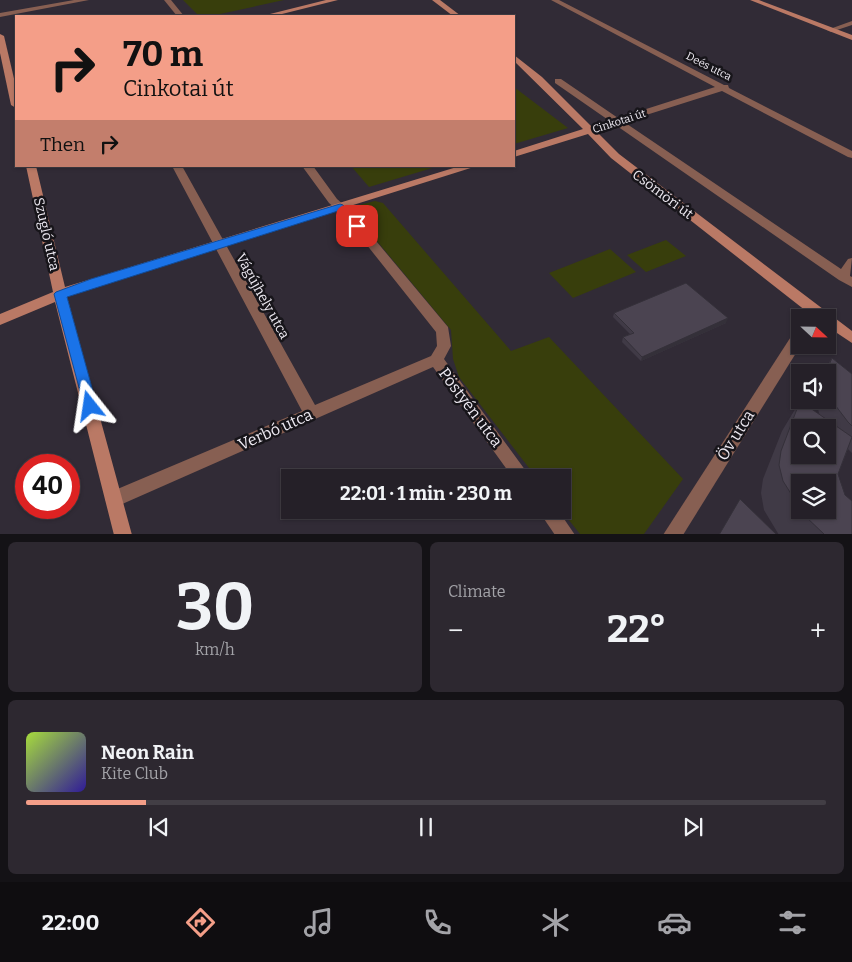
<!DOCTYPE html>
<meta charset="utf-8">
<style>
body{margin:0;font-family:Bitter,serif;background:#2d2830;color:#f1f3f6;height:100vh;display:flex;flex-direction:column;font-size:19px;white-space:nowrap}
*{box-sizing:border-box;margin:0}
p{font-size:16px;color:#a3a3a8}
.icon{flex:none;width:28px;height:28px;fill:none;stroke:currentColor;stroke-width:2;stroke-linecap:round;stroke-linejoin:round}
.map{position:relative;height:534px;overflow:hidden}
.details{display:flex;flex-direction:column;gap:8px;padding:8px;background:#141216;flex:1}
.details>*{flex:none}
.top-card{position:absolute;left:15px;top:15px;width:500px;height:152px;border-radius:0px;box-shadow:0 1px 4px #0004,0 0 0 1px #423e45;background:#f49e88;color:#111;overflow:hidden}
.needle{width:32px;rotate:112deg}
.fabs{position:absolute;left:791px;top:309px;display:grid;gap:10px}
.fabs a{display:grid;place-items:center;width:45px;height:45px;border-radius:0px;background:#252028;box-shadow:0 1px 4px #0004,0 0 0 1px #423e45;font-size:25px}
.speed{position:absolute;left:15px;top:454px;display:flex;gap:10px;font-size:25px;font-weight:700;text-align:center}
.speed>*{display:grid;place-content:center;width:65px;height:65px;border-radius:50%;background:#252028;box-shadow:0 1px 4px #0004,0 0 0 1px #423e45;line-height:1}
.speed .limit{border:8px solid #d22;background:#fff;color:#111}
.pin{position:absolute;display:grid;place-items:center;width:42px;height:42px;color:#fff;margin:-21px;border-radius:10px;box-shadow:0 2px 8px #0006}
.me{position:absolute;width:55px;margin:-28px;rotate:345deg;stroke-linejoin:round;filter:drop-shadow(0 0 4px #0008)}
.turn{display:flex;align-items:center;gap:18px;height:105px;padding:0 25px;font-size:22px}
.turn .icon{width:65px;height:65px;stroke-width:2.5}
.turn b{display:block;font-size:35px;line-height:42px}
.then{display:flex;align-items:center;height:48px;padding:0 25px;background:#0003;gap:10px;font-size:19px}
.big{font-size:38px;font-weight:700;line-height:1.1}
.details .widget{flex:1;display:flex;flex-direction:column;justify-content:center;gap:8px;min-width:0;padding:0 18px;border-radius:8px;background:#2d2830}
.details .dial{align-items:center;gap:0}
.dial b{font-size:65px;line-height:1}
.song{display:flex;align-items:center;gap:15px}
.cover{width:60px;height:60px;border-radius:8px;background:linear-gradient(135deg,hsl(80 70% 55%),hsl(250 70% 35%))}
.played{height:5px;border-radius:2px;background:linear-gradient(90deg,#f49e88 15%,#423e45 15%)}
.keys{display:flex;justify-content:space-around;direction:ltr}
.heat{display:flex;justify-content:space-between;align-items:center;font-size:28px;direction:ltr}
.details .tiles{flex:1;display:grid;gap:8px;grid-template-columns:1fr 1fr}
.widget:last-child{grid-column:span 2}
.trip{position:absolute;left:281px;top:469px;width:290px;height:50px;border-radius:0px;background:#252028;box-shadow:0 1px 4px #0004,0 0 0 1px #423e45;font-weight:700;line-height:50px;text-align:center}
.tabs{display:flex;height:80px;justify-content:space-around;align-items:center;background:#0f0d10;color:#a3a3a8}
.tabs .icon{width:35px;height:35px}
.tabs .selected{color:#f49e88}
.tabs b{font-size:22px;color:#f1f3f6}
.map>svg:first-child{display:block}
.green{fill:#383e0c}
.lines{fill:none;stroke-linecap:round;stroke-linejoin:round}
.street{fill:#875f52;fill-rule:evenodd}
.secondary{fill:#ba7965;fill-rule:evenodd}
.wall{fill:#403a46;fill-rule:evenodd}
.shaded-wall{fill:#343039}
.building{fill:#4b4451;stroke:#343039;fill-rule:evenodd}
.route{fill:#1a73e8;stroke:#114b97}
.labels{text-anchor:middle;stroke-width:5;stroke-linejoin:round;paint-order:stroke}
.far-street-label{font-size:11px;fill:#eeeaf2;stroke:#17151a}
.street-label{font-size:14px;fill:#eeeaf2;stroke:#17151a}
.near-street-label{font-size:16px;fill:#eeeaf2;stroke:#17151a}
</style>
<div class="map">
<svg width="852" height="535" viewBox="0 0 852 535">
<rect width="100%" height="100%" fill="#312b36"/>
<g class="green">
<path d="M183 0H284L211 16H199Z"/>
<path d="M514 87 568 128 514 144Z"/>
<path d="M351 166H439L369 187Z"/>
<path d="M375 201 383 203 511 351 549 337 683 479 644 534H580L561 510 562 478 536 477 459 377 453 359 451 330 352 211 355 206Z"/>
<path d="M666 240 686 256 646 272 627 255Z"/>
<path d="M610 249 636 272 573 298 549 273Z"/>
</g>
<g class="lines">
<g class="street">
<path d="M74 0H89L0 17V13Z"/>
<path d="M164 0H171L184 16H177Z"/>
<path d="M551 0H559L724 85H728L729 88 852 151V158L848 157 722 91 624 122 841 269 848 259 852 258 850 276 852 277V287L839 280 555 83V79H561L618 118 715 87Z"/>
<path d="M852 21V25L831 32 827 30Z"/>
<path d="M172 166H182L315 405 431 356 437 346 436 332 343 215 329 203 302 166H313L337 199 351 211 448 327 451 346 444 359 531 478H513L433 367 120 505 114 507 108 505 105 499 108 493 302 411Z"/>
<path d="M799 331 801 345 683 535H663L794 332Z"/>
<path d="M538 510H558L575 535H555Z"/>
</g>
<g class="secondary">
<path d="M326 0H338L274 16H262Z"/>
<path d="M432 0H440L461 16H453Z"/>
<path d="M750 0H759L852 35V40Z"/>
<path d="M0 34 4 36 16 87V108L11 105 0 53Z"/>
<path d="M514 55 542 77 591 126 615 119 618 120V124L596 131 619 154 852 331V343L828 327V318H815L611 158 588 134 514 157V151L583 129 514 61Z"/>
<path d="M26 166H36L65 287 460 166H477L83 290 67 297 132 535H114L55 302 0 325V314L53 292Z"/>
</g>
</g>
<g class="wall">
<path d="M614 313 726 323 641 361 622 342 623 337 630 334 613 317Z"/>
<path d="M832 358 852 374V453L848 449 838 474 852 535H779L764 510 761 493 763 479 782 431 800 401 820 415 819 413 816 400H828V372H823ZM800 482 828 510H800Z"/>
</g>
<path class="shaded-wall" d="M728 318 726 323 641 361 642 357Z"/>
<g class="building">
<path d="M686 283 728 318 642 357 623 337 634 333 614 313Z"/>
<path d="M832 358 852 374V426L848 422 829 397 828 389V372H826Z"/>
<path d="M800 401 852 437 838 474 845 495 852 501V535H825L804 515 801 510H828V482H800V508L783 481 779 465 781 451ZM800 428H828V455H800Z"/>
<path d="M740 499 777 535H719Z"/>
</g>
<path class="route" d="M340 204 343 205 361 223 363 226 361 228H354L338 211 67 297 97 406 95 410 90 411 85 410 54 294 56 292 91 279Z"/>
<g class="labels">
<g class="far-street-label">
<text transform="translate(709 66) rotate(27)" y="4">Deés utca</text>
<text transform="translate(619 121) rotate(-18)" y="4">Cinkotai út</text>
</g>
<g class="street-label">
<text transform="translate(663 194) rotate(37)" y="5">Csömöri út</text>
<text transform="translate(47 234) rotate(77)" y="5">Szugló utca</text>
<text transform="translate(263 296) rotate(61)" y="5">Vágújhely utca</text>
</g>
<g class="near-street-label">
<text transform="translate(471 407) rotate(53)" y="6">Pöstyén utca</text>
<text transform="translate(275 429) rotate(-24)" y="6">Verbó utca</text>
<text transform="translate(735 435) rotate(-58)" y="6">Öv utca</text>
</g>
</g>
</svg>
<div class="fabs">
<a><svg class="needle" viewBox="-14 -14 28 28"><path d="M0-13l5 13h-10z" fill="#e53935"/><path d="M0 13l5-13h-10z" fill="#a3a3a8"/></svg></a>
<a><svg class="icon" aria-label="sound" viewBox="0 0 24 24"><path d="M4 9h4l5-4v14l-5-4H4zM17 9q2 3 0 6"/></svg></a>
<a><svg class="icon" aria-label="search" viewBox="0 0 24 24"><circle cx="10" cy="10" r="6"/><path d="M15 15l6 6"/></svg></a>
<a><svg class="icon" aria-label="layers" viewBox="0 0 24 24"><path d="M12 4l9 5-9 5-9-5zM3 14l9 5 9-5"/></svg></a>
</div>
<div class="speed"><div class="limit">40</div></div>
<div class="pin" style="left:357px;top:226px;background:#d93025"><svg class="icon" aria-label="arrive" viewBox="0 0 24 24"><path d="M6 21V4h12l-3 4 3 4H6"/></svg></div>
<svg class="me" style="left:90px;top:406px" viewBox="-20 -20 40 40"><path d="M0-17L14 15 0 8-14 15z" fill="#1a73e8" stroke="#fff" stroke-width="4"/></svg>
<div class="trip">22:01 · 1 min · 230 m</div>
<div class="top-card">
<div class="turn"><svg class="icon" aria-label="right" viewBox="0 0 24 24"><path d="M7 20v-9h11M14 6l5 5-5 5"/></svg><div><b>70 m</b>Cinkotai út</div></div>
<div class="then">Then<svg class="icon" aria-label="right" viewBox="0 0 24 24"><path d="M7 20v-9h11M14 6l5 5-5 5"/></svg></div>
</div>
</div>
<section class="details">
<div class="tiles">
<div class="widget dial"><b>30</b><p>km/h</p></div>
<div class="widget"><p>Climate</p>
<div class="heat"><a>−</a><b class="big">22°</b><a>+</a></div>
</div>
<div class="widget">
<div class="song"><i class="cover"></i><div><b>Neon Rain</b><p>Kite Club</p></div></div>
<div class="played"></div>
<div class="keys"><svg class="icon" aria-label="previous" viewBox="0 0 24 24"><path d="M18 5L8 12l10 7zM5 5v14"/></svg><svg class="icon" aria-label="pause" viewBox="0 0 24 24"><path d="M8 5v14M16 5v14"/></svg><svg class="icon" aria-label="next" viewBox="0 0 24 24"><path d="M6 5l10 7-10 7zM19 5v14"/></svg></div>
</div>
</div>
</section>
<nav class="tabs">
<b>22:00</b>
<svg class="icon selected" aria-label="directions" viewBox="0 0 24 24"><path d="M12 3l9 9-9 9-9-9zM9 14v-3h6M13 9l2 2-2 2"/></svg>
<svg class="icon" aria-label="music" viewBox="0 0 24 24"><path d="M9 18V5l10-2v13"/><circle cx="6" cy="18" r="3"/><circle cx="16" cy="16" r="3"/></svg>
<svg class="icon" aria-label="phone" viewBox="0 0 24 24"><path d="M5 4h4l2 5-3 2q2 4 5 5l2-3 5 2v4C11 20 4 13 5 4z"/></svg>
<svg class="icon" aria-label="climate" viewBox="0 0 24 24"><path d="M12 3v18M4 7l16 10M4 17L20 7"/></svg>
<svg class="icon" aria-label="car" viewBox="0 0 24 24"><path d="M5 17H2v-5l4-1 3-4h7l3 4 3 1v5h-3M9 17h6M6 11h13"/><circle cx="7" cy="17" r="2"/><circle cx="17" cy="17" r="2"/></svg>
<svg class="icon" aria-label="filters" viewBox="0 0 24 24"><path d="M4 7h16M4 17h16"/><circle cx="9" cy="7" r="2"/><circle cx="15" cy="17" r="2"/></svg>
</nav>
